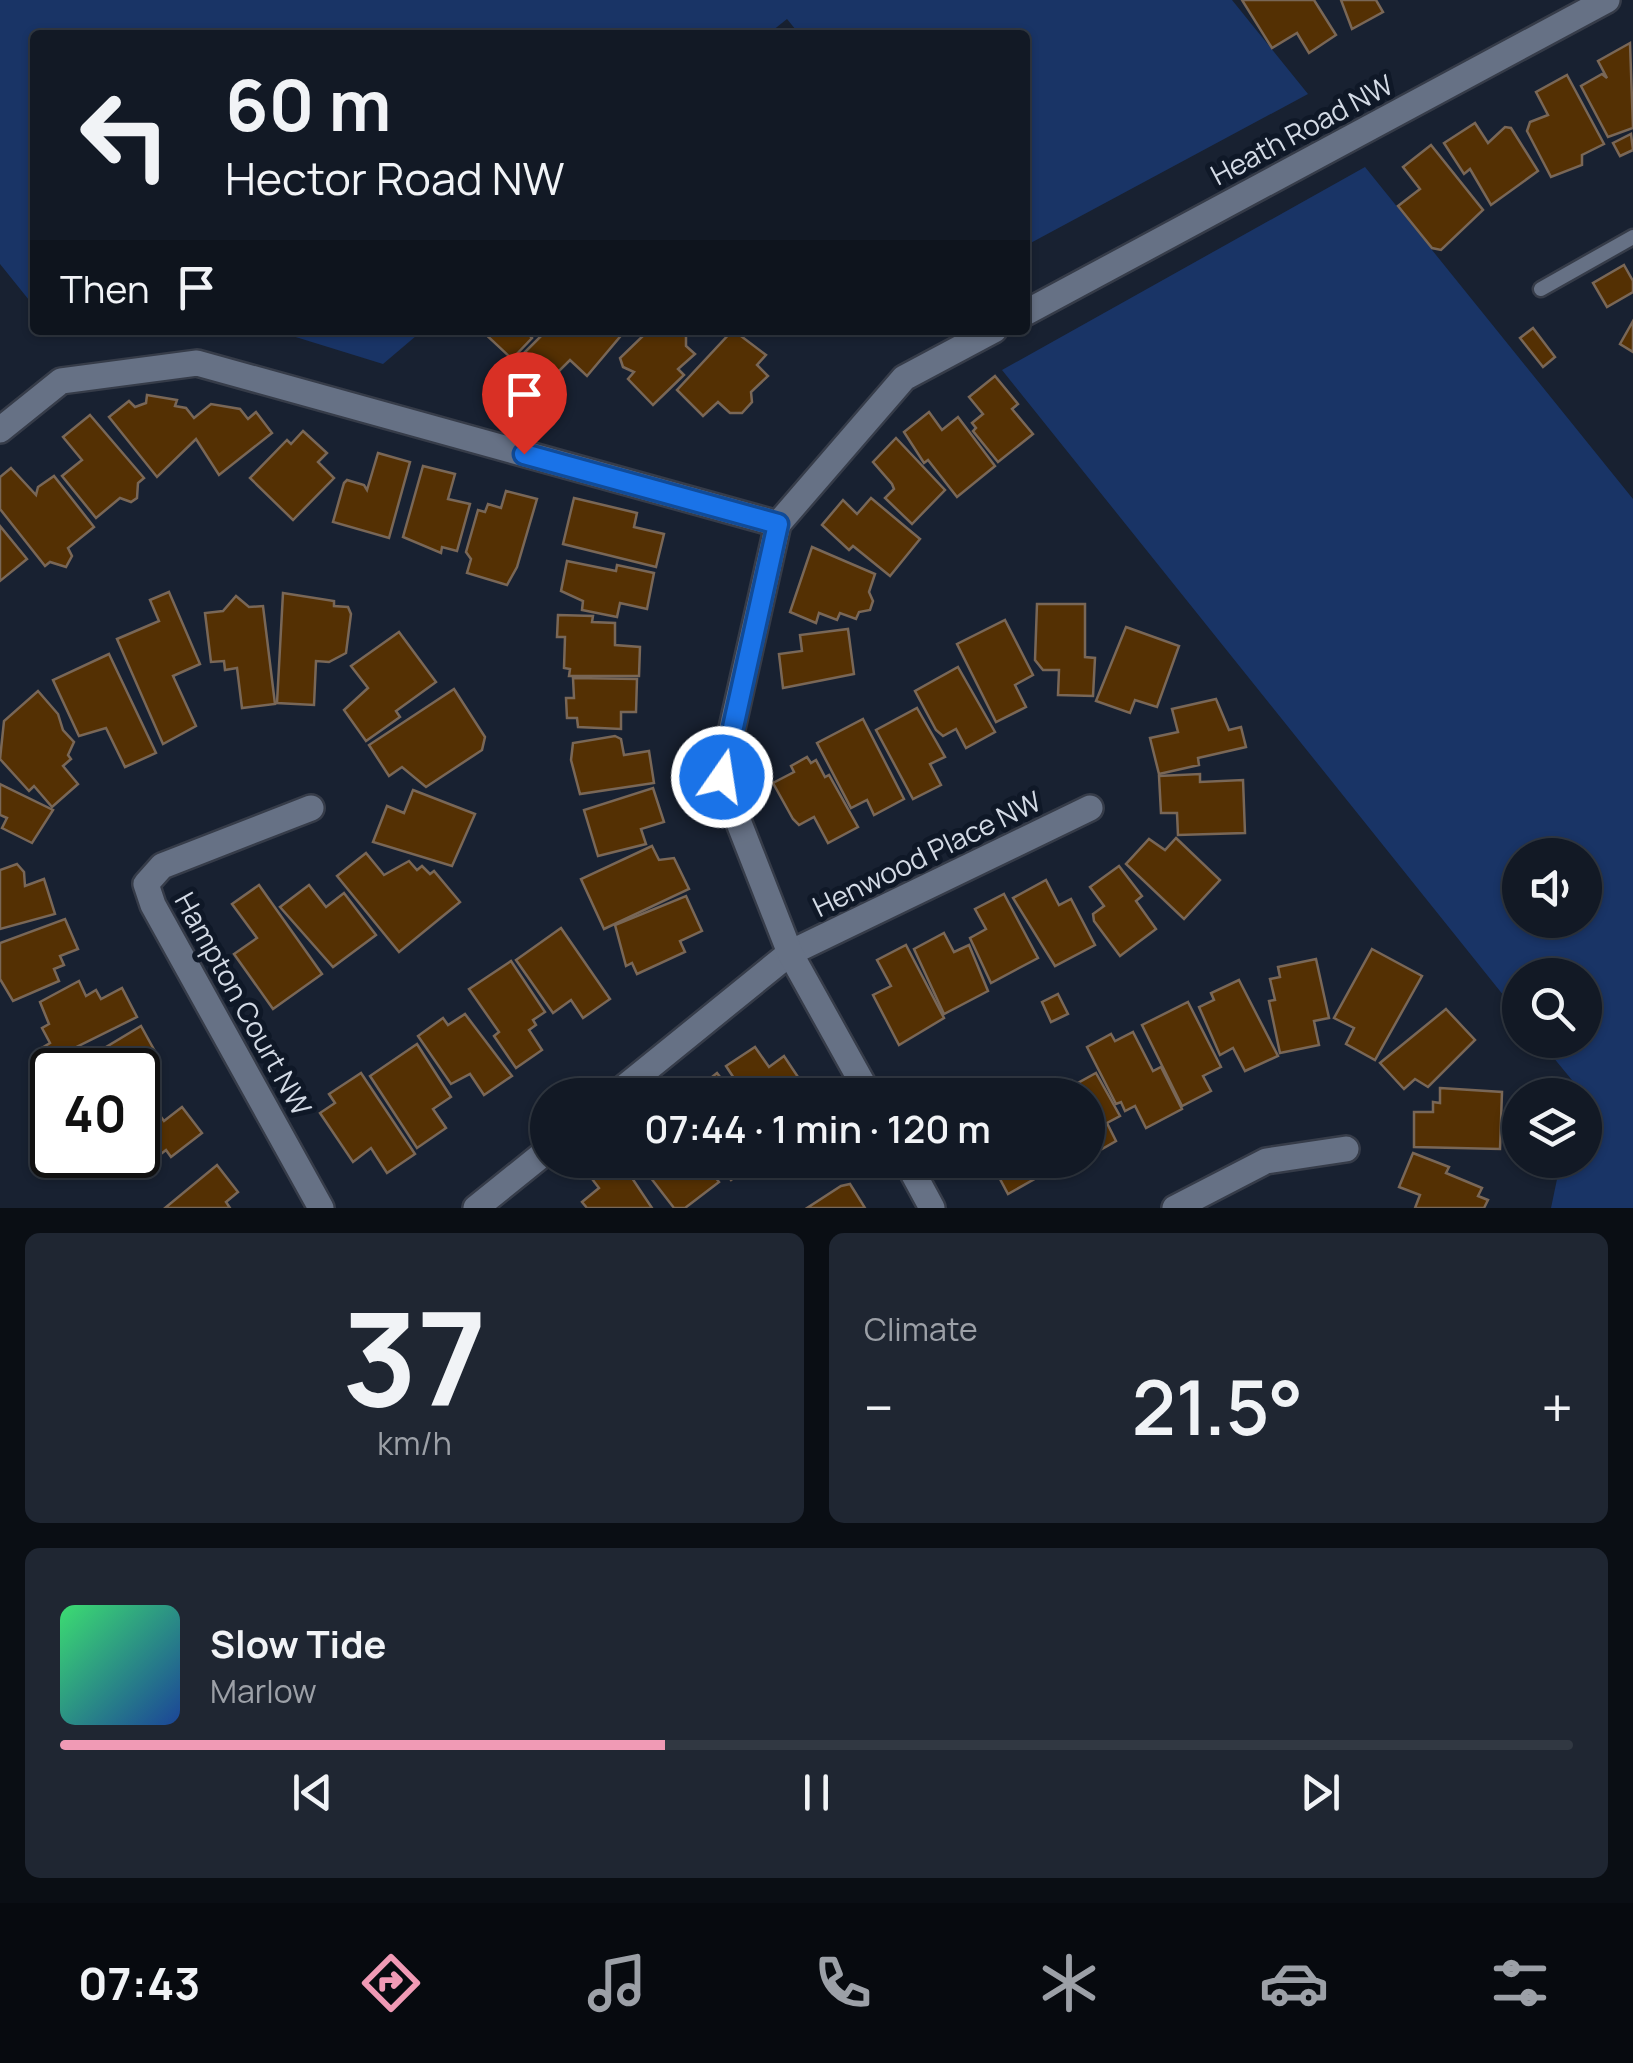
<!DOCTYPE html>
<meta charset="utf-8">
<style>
body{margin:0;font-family:Manrope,sans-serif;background:#1f2632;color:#f1f3f6;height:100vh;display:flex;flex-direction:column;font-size:38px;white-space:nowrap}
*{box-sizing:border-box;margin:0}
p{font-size:32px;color:#9ca0a7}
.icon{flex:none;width:55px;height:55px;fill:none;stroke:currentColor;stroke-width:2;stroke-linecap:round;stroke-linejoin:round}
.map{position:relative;height:1208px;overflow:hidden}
.panel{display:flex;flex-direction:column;gap:25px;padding:25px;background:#0a0e14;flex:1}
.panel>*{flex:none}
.hud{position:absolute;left:30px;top:30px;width:1000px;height:305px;border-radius:10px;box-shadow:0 2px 8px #0004,0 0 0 2px #313842;background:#121925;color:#f1f3f6;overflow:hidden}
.controls{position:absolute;left:1502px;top:838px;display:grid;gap:20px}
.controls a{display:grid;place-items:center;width:100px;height:100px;border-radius:50%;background:#121925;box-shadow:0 2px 8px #0004,0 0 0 2px #313842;font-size:50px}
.speed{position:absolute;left:30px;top:1048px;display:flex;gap:20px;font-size:50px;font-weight:700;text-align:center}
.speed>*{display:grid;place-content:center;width:130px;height:130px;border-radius:50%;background:#121925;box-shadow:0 2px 8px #0004,0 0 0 2px #313842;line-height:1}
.speed .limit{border:5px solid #111;border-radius:15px;background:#fff;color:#111}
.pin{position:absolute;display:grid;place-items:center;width:85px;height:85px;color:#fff;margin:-102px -42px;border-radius:50% 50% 50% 0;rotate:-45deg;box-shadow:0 0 10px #0007}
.pin .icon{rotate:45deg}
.me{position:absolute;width:110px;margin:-55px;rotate:13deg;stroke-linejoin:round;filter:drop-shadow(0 0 8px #0008)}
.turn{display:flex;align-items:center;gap:35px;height:210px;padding:0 30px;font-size:45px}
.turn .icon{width:130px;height:130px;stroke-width:2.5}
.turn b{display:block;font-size:70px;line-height:85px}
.then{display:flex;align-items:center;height:95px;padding:0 30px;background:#0003;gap:20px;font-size:38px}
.big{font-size:75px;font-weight:600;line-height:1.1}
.panel .card{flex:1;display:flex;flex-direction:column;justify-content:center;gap:15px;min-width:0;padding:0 35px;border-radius:15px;background:#1f2632}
.panel .dial{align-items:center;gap:0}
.dial b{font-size:130px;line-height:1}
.song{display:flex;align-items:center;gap:30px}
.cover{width:120px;height:120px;border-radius:15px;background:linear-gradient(135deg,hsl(140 70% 55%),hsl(220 70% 35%))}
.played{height:10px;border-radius:5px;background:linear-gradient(90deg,#f09ab5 40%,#313842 40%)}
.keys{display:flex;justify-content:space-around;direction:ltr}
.heat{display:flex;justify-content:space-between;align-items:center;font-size:55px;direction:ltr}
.panel .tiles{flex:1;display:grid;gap:25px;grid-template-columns:1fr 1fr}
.card:last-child{grid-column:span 2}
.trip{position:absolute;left:530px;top:1078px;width:575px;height:100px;border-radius:50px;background:#121925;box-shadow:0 2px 8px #0004,0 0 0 2px #313842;font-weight:600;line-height:100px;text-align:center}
.tabs{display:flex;height:160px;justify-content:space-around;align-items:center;background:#070a0f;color:#9ca0a7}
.tabs .icon{width:70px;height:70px}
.tabs .current{color:#f09ab5}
.tabs b{font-size:45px;color:#f1f3f6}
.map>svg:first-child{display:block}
.green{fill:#193466;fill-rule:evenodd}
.building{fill:#543003;stroke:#796757;stroke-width:2.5}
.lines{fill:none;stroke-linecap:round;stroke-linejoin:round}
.service-casing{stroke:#363c49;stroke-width:19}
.minor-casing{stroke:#363c49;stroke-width:30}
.tertiary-casing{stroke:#363c49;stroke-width:30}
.service{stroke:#667185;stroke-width:14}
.minor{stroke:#667185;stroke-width:25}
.tertiary{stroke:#667185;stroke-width:25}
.route-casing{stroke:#114b97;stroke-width:25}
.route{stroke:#1a73e8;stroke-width:18}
.labels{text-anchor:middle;stroke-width:10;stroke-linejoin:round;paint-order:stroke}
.street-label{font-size:28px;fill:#d3dae5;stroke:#0f1827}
</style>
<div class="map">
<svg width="1633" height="1208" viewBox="0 0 1633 1208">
<rect width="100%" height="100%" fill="#182131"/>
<g class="green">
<path d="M0 0H1232L1308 94 1025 246V35H800L787 19 767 35H35L33 305 0 264Z"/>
<path d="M1365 167 1633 499V1208H1551L1561 1160H1585V1095H1574L1576 1085 1539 1040H1585V975H1520V1016L1002 370ZM1585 855V920H1520V855Z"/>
<path d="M273 330H423L383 364Z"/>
</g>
<g class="building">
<path d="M1242 0H1314L1336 35 1309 53 1297 33 1272 48Z"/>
<path d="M1341 0H1376L1383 12 1352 29Z"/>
<path d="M1630 43 1633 128 1608 137 1581 86 1602 74 1607 78 1598 61Z"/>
<path d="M1567 75 1604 144 1582 155V165L1551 177 1527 131 1530 122 1548 115 1536 92Z"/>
<path d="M1475 123 1488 143 1505 127 1511 128 1538 171 1491 205 1470 169 1464 174 1444 143Z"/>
<path d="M1631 134 1633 150 1620 156 1613 143Z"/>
<path d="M1431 145 1483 210 1441 250 1432 248 1398 206 1420 189 1403 167Z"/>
<path d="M1624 265 1633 281V292L1607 307 1593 283Z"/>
<path d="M1633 321V352L1620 344Z"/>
<path d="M1533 328 1555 357 1543 367 1520 338Z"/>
<path d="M481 330H533L529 335 532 338 512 359Z"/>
<path d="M547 330H622L624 332 587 376 570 360 552 378 525 352Z"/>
<path d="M649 330H671L686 336V346L695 354 678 369 684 375 653 405 628 379 634 372 623 367 620 358Z"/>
<path d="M733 330 766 355 757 365 768 376 751 392 752 402 742 413H730L718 402 703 416 677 390Z"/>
<path d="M995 376 1018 404 1012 409 1033 434 998 462 973 431 976 428 972 423 983 414 969 397Z"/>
<path d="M147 395 177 400 175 406 186 408 194 418 211 404 240 409 248 419 256 412 272 433 219 475 196 439 157 477 109 417 129 401 135 407 146 403Z"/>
<path d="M929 412 942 430 958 417 995 466 957 497 928 460 924 463 904 432Z"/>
<path d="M90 415 144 478 138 483 137 498 131 502 120 498 96 518 62 476 82 460 63 437Z"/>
<path d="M303 431 327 453 318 462 334 478 293 520 250 478 287 440 291 444Z"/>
<path d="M896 438 945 490 912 524 885 498 894 489 892 484 873 462Z"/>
<path d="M378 453 410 462 389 538 333 522 344 483 347 480 364 485 367 490Z"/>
<path d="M423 466 455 474 448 499 470 504 457 551 442 547 441 553 403 537Z"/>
<path d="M11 468 36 495 38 487 54 476 94 527 68 548 72 556 66 567 50 562 45 566 0 509V477Z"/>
<path d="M506 491 537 499 517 567 507 585 467 573 471 559 466 552 478 510 485 512 488 504 501 508Z"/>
<path d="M574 498 637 513 634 527 664 534 656 567 563 544Z"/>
<path d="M871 498 920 539 890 576 853 546 849 550 822 525 843 500 857 514Z"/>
<path d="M0 526 27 559 0 581Z"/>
<path d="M812 547 875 574 869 592 873 601 870 610 859 612 856 619 840 613 837 620 819 613 816 623 790 612Z"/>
<path d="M567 561 616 571 617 565 654 573 647 609 620 603 617 617 582 610 583 601 561 591Z"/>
<path d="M169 592 200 664 173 676 196 726 163 744 117 639 159 621 150 600Z"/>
<path d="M283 593 334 601V606L348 607 351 614 346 653 329 662 316 661 314 705 277 703Z"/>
<path d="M236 596 249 607 263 606 275 704 242 708 237 668 225 670 224 661 211 662 205 613 223 611Z"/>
<path d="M1037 604H1085V657L1095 658 1093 696 1058 695 1059 670H1043L1035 660Z"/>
<path d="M558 615 593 616 592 622 615 623V645L640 647 639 676H569L570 669 564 668 565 637H557Z"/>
<path d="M1005 620 1033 675 1015 685 1026 707 996 722 957 644Z"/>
<path d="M1126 627 1179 646 1157 707 1135 700 1130 713 1096 701Z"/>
<path d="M848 629 854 674 783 688 779 654 802 651 800 635Z"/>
<path d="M399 632 436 682 396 711 400 717 366 741 344 710 368 688 351 666Z"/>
<path d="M109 654 156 753 125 767 106 728 79 736 53 680Z"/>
<path d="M958 667 995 732 966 748 956 729 943 736 936 730 915 691Z"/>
<path d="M573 678 637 679 636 712H621V729L578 727 577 718H567L566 698H574Z"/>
<path d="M454 689 485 737 482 750 426 787 402 767 389 776 369 745Z"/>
<path d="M38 691 58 714 63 730 74 742 68 755 71 759 63 766 78 784 52 807 34 786 29 791 0 759 4 721Z"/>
<path d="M1216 699 1229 730 1241 727 1246 747 1198 758 1199 765 1159 774 1150 738 1178 732 1172 709Z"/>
<path d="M917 708 945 757 930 764 941 785 913 799 876 730Z"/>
<path d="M863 719 904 799 874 815 867 800 851 808 817 743Z"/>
<path d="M615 736 621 739 624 755 649 751 654 783 580 794 571 760 573 743Z"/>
<path d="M807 757 811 763 816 760 825 777 829 775 858 827 828 843 814 817 799 825 793 819 773 783 794 772 791 766Z"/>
<path d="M1200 774V782L1243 780 1245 833 1178 835 1177 813H1161L1159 776Z"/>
<path d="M0 784 53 810 32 843 2 828 7 818 0 815Z"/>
<path d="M653 788 664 822 641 829 646 844 598 856 584 810Z"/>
<path d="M413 790 475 814 452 866 373 842 387 806 404 813Z"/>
<path d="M1176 838 1220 880 1184 919 1126 864 1149 839 1165 850Z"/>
<path d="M652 846 659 860 674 858 689 889 604 929 581 879Z"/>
<path d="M366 853 384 875 409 861 417 870 422 866 430 874 434 871 460 902 399 952 337 876Z"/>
<path d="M17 864 24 872 25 886 44 879 55 914 0 929V870Z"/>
<path d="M1119 866 1142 896 1136 901 1156 929 1120 956 1094 921 1093 914 1104 906 1090 887Z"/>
<path d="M1046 880 1059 905 1071 899 1095 945 1055 966 1013 898Z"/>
<path d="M259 885 322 974 273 1009 234 954 257 938 232 904Z"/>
<path d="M309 885 326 907 344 893 376 935 333 967 280 907Z"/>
<path d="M1004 894 1038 958 991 983 970 938 986 929 975 909Z"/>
<path d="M686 896 702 931 680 941 685 952 637 974 632 963 626 966 615 925Z"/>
<path d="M65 919 78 949 60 956 64 965 54 969 59 981 13 1001 0 979V943Z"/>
<path d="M561 928 610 999 583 1018 571 1000 553 1013 516 960Z"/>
<path d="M944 933 954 952 969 945 988 991 944 1014 914 949Z"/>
<path d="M906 945 944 1018 899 1045 873 995 891 986 877 960Z"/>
<path d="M1372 949 1422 976 1375 1060 1346 1044 1354 1028 1334 1018Z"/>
<path d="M1316 959 1329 1018 1314 1021 1319 1045 1280 1053 1269 1001 1275 1000 1270 979 1280 977 1278 967Z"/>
<path d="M511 961 545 1012 533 1020 536 1025 529 1030 542 1050 516 1068 494 1036 499 1032 469 989Z"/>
<path d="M1239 980 1278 1056 1245 1071 1233 1048 1220 1055 1199 1007 1214 1000 1211 993Z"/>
<path d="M79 981 86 996 96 990 101 999 122 988 137 1017 46 1062 40 1049 50 1043 42 1028 49 1024 40 1002Z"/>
<path d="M1058 994 1068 1014 1051 1022 1042 1002Z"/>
<path d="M1188 1002 1221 1067 1203 1076 1211 1091 1182 1106 1142 1025Z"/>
<path d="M1446 1009 1475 1040 1428 1087 1415 1079 1404 1089 1380 1063Z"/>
<path d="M465 1014 512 1076 484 1095 470 1074 451 1084 418 1036 443 1018 448 1025Z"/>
<path d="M141 1026 157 1055 142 1063 147 1072 138 1078V1070H75L73 1067Z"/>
<path d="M1133 1032 1153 1071 1161 1067 1182 1109 1146 1128 1135 1106 1125 1111 1121 1102 1116 1104 1087 1047 1111 1034 1115 1041Z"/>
<path d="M417 1044 451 1097 433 1109 446 1128 417 1148 370 1076Z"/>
<path d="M755 1047 769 1067 784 1056 810 1095H745L726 1066Z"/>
<path d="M361 1073 415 1154 387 1173 371 1148 353 1162 320 1113 335 1103 329 1094Z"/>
<path d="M717 1073 734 1095H689Z"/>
<path d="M1096 1073 1120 1116 1107 1123 1116 1141 1088 1157V1095H1056L1072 1081 1074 1085Z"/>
<path d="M1440 1088 1502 1092 1500 1149 1414 1147V1112H1433V1102L1440 1103Z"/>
<path d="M140 1103 153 1106 164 1121 182 1107 202 1133 171 1157 166 1150 131 1177 121 1162 111 1164 105 1155H138Z"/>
<path d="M1413 1153 1449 1167 1446 1173 1482 1188 1478 1196 1488 1200 1484 1208H1415L1420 1195 1399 1187Z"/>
<path d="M608 1160H620L652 1208H587L582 1202 599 1188 589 1175Z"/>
<path d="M630 1160H702L719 1182 685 1208H674L647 1173 643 1176Z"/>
<path d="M715 1160H757L731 1180Z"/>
<path d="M975 1160H1027L1038 1177 1008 1194 993 1166 982 1172 976 1169Z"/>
<path d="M1046 1160H1080L1054 1174Z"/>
<path d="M217 1165 238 1192 226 1202 230 1208H165Z"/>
<path d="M850 1184 865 1208H807L841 1186Z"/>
</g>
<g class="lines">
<defs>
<path id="service" d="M1541 289 1633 237"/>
<g id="minor">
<path d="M0 430 61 381 197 363 778 524"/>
<path d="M311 808 162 866 146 884 153 905 321 1208"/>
<path d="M615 1095 790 953 1090 808"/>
<path d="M476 1208 548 1150"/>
<path d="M1175 1208 1266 1161 1346 1149"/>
</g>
<g id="tertiary">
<path d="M1025 313 1607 0"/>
<path d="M869 1095 790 953 721 777 778 524 904 378 994 330"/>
<path d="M906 1160 932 1208"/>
</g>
</defs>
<use href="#service" class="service-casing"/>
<use href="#minor" class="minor-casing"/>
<use href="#tertiary" class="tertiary-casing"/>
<use href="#service" class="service"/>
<use href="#minor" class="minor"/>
<use href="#tertiary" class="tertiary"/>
</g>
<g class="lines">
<defs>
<path id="route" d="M524 454 778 524 722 777"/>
</defs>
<use href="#route" class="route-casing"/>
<use href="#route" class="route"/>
</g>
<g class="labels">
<g class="street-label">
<text transform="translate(1302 130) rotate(-28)" y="10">Heath Road NW</text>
<text transform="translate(927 854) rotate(-26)" y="10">Henwood Place NW</text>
<text transform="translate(243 1004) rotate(61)" y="10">Hampton Court NW</text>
</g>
</g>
</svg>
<div class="controls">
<a><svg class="icon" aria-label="sound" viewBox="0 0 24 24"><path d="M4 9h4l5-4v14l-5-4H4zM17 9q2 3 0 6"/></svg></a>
<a><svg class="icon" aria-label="search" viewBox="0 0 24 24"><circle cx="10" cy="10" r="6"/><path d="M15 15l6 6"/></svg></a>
<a><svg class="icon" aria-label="layers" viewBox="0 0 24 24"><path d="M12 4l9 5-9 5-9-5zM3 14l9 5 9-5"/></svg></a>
</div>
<div class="speed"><div class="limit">40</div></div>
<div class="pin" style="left:524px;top:454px;background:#d93025"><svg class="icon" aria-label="arrive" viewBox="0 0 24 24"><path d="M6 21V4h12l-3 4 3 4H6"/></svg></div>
<svg class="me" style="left:722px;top:777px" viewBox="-20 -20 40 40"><circle r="17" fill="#1a73e8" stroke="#fff" stroke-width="3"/><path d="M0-11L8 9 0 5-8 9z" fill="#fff"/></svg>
<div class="trip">07:44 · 1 min · 120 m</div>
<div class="hud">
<div class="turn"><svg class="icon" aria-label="left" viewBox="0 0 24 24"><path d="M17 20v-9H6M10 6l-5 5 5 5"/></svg><div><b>60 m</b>Hector Road NW</div></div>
<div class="then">Then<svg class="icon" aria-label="arrive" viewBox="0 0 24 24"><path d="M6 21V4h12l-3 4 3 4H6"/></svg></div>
</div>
</div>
<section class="panel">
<div class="tiles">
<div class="card dial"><b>37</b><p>km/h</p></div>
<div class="card"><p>Climate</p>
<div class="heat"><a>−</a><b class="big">21.5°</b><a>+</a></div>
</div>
<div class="card">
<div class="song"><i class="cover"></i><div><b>Slow Tide</b><p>Marlow</p></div></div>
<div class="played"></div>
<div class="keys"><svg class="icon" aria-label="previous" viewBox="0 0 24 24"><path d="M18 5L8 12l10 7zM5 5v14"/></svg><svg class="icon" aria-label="pause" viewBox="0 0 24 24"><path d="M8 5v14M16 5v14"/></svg><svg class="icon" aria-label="next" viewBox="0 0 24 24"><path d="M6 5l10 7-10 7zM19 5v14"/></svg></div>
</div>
</div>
</section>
<nav class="tabs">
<b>07:43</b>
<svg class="icon current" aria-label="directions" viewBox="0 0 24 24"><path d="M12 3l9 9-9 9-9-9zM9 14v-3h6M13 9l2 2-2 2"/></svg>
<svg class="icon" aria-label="music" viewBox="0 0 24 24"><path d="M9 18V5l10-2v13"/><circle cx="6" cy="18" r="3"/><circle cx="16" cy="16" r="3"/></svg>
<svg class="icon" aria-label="phone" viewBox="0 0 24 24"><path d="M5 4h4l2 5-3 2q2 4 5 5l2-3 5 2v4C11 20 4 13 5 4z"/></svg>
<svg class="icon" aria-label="climate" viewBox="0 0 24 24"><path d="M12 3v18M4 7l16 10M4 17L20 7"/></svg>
<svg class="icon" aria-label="car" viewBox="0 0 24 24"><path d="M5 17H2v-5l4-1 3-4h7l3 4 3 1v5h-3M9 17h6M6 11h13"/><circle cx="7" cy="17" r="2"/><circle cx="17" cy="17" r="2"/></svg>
<svg class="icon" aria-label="filters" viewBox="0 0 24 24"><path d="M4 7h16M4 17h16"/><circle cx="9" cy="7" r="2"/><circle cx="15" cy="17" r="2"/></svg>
</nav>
